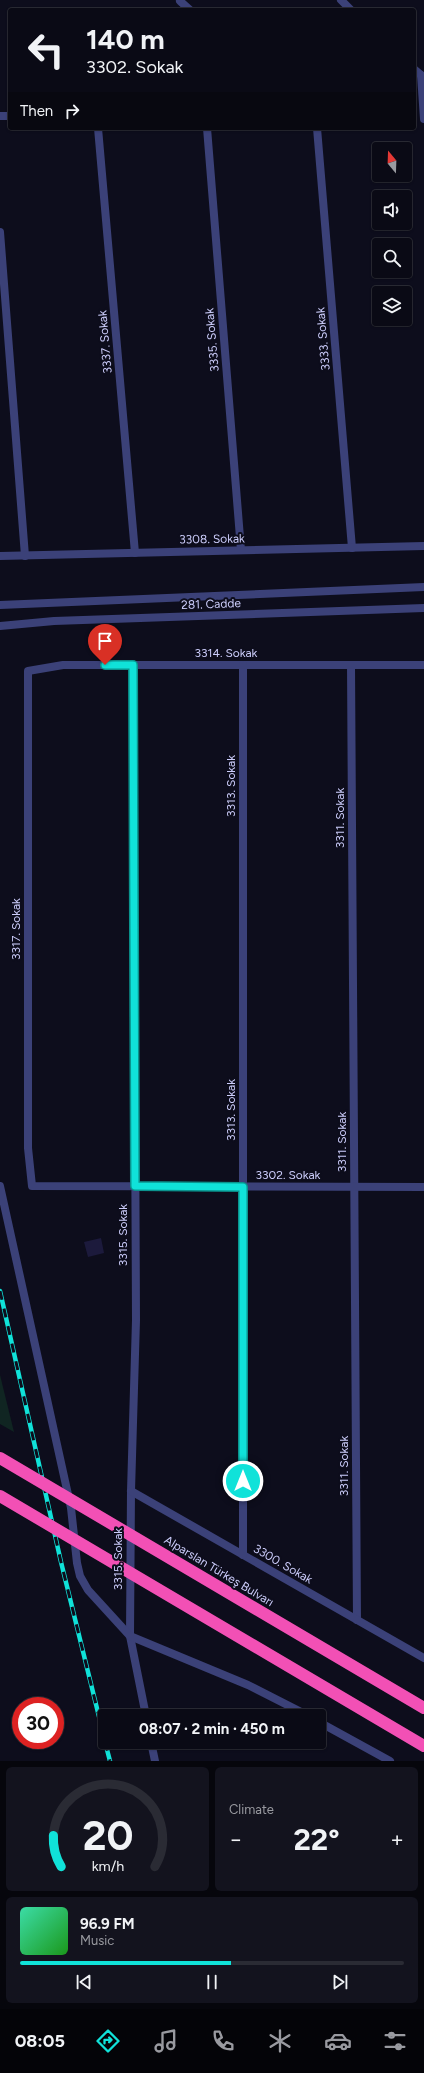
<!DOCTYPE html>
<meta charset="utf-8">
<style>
body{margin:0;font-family:Figtree,sans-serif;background:#13131e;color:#f1f3f6;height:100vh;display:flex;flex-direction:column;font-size:15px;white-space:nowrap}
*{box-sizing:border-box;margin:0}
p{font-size:13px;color:#999aa0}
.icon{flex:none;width:22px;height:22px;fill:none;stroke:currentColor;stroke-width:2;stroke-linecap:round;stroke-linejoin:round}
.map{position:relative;height:1761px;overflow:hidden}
.sheet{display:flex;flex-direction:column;gap:6px;padding:6px;background:#06060c;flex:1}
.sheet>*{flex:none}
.banner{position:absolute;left:8px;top:8px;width:408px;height:122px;border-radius:4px;box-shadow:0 1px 3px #0004,0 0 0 1px #2a2b34;background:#0a0a15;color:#f1f3f6;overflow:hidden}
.needle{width:26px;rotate:341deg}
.controls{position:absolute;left:372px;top:142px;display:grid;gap:8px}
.controls a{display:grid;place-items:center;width:40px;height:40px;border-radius:4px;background:#0a0a15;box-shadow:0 1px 3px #0004,0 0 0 1px #2a2b34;font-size:20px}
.speed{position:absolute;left:12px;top:1697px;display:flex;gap:8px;font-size:20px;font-weight:700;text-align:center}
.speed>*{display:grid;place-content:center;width:52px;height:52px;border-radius:50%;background:#0a0a15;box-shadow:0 1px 3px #0004,0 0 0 1px #2a2b34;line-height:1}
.speed .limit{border:6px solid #d22;background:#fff;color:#111}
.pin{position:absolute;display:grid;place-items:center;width:34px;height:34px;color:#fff;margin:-41px -17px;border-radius:50% 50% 50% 0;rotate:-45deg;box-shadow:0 0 4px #0007}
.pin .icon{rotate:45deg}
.me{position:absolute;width:44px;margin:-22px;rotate:0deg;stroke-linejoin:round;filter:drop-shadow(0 0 3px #0008)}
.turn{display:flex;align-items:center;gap:14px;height:84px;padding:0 12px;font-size:18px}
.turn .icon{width:52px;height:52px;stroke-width:2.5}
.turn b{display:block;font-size:28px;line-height:34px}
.then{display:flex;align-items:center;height:38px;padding:0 12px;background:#0003;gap:8px;font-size:15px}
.big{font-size:30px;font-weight:700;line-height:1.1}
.sheet .widget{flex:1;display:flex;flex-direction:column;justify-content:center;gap:6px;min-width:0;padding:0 14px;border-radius:6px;background:#13131e}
.sheet .dial{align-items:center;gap:0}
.dial svg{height:104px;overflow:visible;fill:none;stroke:#2a2b34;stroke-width:7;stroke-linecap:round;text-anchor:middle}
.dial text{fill:#f1f3f6;stroke:none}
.song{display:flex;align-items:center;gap:12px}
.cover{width:48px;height:48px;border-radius:6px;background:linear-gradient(135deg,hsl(160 70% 55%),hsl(120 70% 35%))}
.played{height:4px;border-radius:2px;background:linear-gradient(90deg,#10e2d9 55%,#2a2b34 55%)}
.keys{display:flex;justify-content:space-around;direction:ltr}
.heat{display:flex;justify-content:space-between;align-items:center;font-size:22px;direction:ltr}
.sheet .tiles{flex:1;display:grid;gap:6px;grid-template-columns:1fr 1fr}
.widget:last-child{grid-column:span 2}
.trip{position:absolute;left:98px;top:1709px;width:228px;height:40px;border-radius:4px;background:#0a0a15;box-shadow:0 1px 3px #0004,0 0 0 1px #2a2b34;font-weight:700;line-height:40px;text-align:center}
.tabs{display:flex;height:64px;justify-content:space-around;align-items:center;background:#040408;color:#999aa0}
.tabs .icon{width:28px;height:28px}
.tabs .selected{color:#10e2d9}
.tabs b{font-size:18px;color:#f1f3f6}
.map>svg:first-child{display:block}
.green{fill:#102522}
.building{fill:#1c1a3c}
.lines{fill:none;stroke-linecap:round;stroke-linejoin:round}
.street{stroke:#3b4178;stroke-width:8}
.rail-casing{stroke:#10e2d9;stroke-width:4.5}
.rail{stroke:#0d0d1c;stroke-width:3;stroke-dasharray:9;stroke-linecap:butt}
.highway-bridge{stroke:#f250b5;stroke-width:12}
.route-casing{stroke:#0a938d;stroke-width:10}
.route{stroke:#10e2d9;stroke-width:7}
.labels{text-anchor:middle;stroke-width:4;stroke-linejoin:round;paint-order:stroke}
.street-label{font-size:12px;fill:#cccdfb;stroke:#0d0d1c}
</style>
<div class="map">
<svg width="424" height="1761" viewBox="0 0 424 1761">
<rect width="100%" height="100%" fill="#0d0d1c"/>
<path class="green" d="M0 1375 14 1432 0 1424Z"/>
<path class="building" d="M101 1238 104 1253 88 1257 84 1242Z"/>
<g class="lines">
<g class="street">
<path d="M341 0 351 10"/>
<path d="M180 1 190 10"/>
<path d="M414 69 421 75"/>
<path d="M424 78 421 75 424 119"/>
<path d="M0 116H10"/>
<path d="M98 128 135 553"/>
<path d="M207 128 241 550"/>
<path d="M317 128 352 548"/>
<path d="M0 232 25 556"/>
<path d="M0 556 424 546"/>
<path d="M0 605 424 587"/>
<path d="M0 626 54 621 424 608"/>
<path d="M133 665 136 1320 131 1491 130 1636 146 1716"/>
<path d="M351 665 357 1620"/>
<path d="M424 665H63L28 671V1148L32 1186 424 1187"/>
<path d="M0 1186 71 1508 77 1563 80 1576 88 1590 130 1636 248 1685 309 1716"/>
<path d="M131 1491 424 1658"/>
<path d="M243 1555V665"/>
<path d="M319 1722 390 1761"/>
<path d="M151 1742 155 1761"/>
</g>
<defs>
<g id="rail">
<path d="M0 1291 61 1562 105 1741"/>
<path d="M105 1742 110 1761"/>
</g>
</defs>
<use href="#rail" class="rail-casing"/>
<use href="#rail" class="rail"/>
<g class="highway-bridge">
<path d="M0 1458 424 1708"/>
<path d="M0 1496 424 1746"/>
</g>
</g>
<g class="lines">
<defs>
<path id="route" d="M105 665H133L135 1186 243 1187V1481"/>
</defs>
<use href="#route" class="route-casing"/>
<use href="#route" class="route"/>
</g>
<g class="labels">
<g class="street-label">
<text transform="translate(323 339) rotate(-95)" y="4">3333. Sokak</text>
<text transform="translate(212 340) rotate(-95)" y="4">3335. Sokak</text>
<text transform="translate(105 342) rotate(-95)" y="4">3337. Sokak</text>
<text transform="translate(212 539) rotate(-1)" y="4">3308. Sokak</text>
<text transform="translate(211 604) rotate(-2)" y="4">281. Cadde</text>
<text x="226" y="657">3314. Sokak</text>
<text transform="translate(231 786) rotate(-90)" y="4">3313. Sokak</text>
<text transform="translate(340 818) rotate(-90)" y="4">3311. Sokak</text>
<text transform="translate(16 929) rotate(-90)" y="4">3317. Sokak</text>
<text transform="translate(231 1110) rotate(-90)" y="4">3313. Sokak</text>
<text transform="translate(342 1142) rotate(-90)" y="4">3311. Sokak</text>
<text x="288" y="1179">3302. Sokak</text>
<text transform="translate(123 1235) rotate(-90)" y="4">3315. Sokak</text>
<text transform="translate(344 1466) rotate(-90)" y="4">3311. Sokak</text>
<text transform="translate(118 1559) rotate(-90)" y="4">3315. Sokak</text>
<text transform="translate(283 1564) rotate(30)" y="4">3300. Sokak</text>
<text transform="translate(219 1571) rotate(31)" y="4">Alparslan Türkeş Bulvarı</text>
</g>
</g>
</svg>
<div class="controls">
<a><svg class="needle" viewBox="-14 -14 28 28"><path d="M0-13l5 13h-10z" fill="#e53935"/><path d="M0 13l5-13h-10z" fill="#999aa0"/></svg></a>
<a><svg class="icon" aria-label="sound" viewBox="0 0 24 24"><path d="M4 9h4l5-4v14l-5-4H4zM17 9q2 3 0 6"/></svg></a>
<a><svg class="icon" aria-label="search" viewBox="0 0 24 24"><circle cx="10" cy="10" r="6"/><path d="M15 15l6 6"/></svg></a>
<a><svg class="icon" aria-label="layers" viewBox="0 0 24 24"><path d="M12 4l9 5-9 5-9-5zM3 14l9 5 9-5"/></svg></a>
</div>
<div class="speed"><div class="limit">30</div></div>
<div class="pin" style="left:105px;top:665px;background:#d93025"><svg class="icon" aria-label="arrive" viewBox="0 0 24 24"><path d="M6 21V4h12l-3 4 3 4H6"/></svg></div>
<svg class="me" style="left:243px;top:1481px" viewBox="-20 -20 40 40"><circle r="17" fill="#10e2d9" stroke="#fff" stroke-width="3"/><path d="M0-11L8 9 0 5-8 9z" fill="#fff"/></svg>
<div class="trip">08:07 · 2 min · 450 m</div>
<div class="banner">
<div class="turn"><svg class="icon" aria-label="left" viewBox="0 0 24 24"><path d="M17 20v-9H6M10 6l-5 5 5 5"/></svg><div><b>140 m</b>3302. Sokak</div></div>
<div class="then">Then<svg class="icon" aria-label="right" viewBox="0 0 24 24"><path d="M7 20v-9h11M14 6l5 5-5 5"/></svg></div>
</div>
</div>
<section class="sheet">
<div class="tiles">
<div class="widget dial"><svg viewBox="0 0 100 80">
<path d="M14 69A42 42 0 1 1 86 69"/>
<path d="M14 69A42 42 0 0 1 8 45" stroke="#10e2d9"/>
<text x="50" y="56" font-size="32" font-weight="700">20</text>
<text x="50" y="72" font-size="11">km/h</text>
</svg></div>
<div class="widget"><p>Climate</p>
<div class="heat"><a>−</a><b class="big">22°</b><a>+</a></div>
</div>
<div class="widget">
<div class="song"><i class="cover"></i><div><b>96.9 FM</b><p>Music</p></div></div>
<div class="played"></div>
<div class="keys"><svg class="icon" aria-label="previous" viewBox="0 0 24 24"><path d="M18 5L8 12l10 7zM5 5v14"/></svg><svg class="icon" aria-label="pause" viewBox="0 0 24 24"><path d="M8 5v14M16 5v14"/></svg><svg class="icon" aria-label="next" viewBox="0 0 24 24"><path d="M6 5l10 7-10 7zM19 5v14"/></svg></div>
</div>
</div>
</section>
<nav class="tabs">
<b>08:05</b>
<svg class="icon selected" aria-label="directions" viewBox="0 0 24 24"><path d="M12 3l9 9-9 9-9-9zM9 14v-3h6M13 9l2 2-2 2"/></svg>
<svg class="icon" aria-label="music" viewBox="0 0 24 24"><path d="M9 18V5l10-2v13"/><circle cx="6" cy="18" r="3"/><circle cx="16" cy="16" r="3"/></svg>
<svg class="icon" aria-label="phone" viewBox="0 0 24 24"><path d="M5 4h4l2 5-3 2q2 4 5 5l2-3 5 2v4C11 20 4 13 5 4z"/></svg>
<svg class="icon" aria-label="climate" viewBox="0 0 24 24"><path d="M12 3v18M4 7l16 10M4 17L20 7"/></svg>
<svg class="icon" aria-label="car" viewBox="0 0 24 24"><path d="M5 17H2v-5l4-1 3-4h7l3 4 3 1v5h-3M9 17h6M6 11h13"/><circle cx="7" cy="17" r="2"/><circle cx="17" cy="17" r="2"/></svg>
<svg class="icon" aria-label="filters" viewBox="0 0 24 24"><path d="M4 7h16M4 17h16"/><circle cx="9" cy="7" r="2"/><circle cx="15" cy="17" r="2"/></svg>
</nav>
